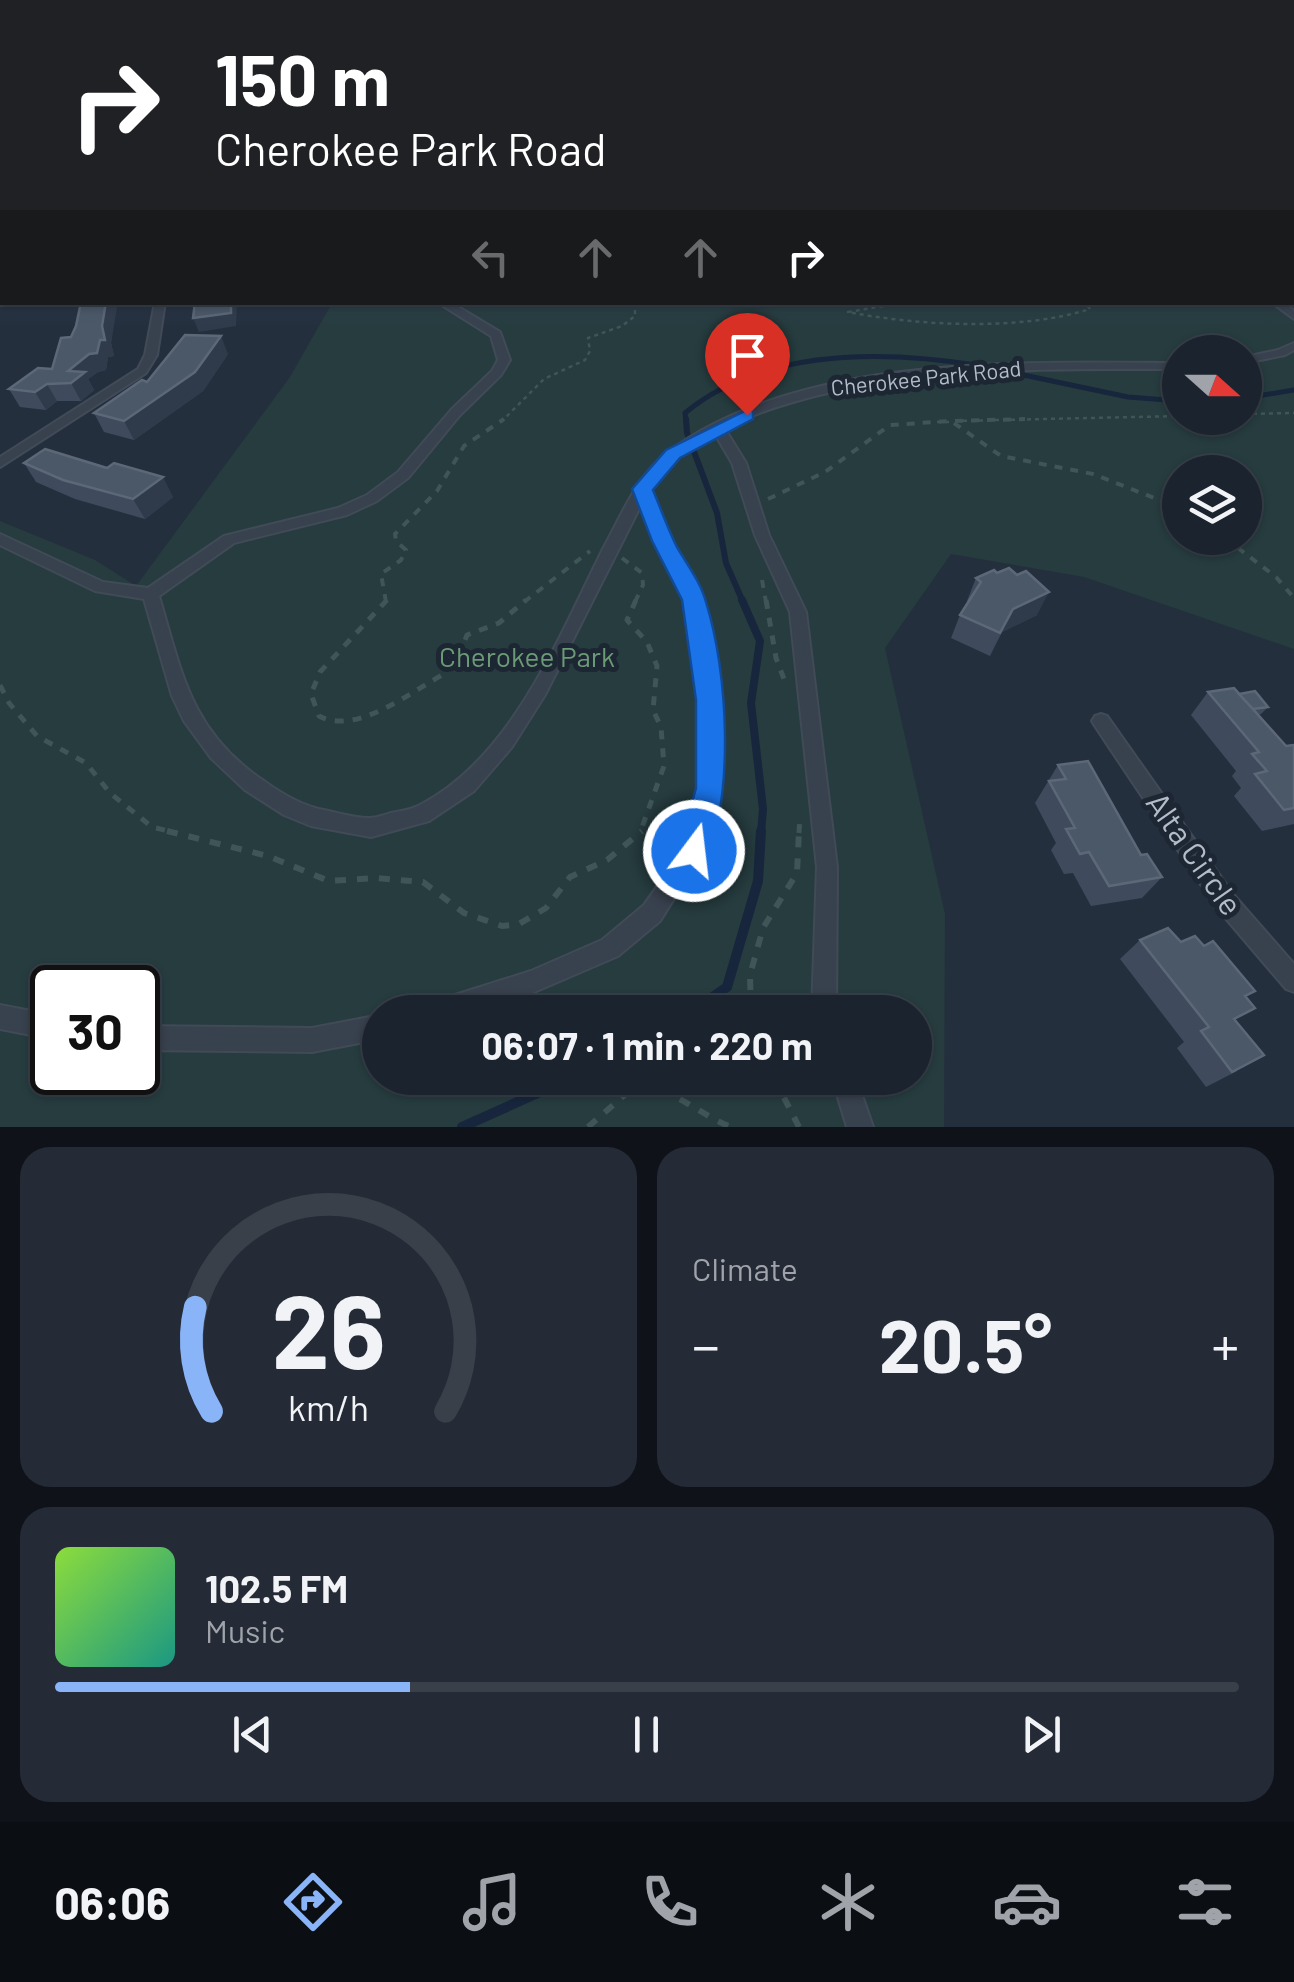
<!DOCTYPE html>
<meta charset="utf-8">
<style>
body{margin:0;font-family:Barlow,sans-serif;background:#242b36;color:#f1f3f6;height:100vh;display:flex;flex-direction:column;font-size:38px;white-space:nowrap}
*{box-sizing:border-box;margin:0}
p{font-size:32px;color:#a0a4aa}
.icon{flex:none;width:55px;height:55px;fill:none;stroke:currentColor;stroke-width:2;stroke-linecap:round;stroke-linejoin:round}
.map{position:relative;height:1127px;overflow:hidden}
.details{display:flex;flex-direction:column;gap:20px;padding:20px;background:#0f1319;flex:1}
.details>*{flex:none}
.top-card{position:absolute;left:0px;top:0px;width:1295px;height:305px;box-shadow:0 2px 8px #0004,0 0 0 2px #39404a;background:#202124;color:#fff;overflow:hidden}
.needle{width:65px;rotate:111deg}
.controls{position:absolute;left:1162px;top:335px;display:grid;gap:20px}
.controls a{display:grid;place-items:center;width:100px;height:100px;border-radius:50%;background:#1b232e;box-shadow:0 2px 8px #0004,0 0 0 2px #39404a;font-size:50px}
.speed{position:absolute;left:30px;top:965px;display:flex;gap:20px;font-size:50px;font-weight:700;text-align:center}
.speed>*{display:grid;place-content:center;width:130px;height:130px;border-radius:50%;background:#1b232e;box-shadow:0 2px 8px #0004,0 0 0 2px #39404a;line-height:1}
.speed .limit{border:5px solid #111;border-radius:15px;background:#fff;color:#111}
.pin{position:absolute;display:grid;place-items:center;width:85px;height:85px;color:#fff;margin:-102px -42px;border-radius:50% 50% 50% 0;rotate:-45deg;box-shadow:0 0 10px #0007}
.pin .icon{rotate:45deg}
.me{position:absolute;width:110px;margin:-55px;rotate:15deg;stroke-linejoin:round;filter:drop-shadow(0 0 8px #0008)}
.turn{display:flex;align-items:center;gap:35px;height:210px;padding:0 50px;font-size:45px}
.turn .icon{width:130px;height:130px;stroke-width:2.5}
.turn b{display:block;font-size:70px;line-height:85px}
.lanes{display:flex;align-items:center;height:95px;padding:0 50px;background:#0003;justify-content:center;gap:50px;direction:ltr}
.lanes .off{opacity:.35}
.big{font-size:75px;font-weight:700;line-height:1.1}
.details .tile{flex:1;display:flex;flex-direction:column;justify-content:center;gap:15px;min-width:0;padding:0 35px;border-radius:30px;background:#242b36}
.details .dial{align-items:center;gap:0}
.dial svg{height:260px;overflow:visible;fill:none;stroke:#39404a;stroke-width:7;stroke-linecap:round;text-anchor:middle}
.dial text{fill:#f1f3f6;stroke:none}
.song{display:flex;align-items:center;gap:30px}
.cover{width:120px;height:120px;border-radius:15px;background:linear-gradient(135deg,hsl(90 70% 55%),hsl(170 70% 35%))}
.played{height:10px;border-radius:5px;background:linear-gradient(90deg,#8ab4f8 30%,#39404a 30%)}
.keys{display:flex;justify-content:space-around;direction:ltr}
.heat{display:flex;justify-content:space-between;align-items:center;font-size:55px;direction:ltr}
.details .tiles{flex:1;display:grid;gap:20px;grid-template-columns:1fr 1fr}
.tile:last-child{grid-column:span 2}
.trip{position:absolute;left:362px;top:995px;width:570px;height:100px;border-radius:50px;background:#1b232e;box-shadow:0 2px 8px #0004,0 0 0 2px #39404a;font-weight:700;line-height:100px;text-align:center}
.menu{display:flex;height:160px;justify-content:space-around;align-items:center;background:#0b0e12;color:#a0a4aa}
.menu .icon{width:70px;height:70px}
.menu .current{color:#8ab4f8}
.menu b{font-size:45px;color:#f1f3f6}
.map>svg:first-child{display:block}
.green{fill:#263c3f;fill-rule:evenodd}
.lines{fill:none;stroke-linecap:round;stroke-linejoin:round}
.stream-far3{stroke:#17263c;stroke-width:5}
.stream-far2{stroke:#17263c;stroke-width:6}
.stream-far1{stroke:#17263c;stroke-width:8}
.stream{stroke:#17263c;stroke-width:10}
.minor-casing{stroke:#414a57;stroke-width:4}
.path-far3{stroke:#3f5557;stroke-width:2.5;stroke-dasharray:4 4;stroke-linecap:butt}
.path-far2{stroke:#3f5557;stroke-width:4;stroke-dasharray:8 8;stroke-linecap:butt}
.path-far1{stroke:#3f5557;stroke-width:5;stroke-dasharray:9 9;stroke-linecap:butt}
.path{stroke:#3f5557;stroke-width:6;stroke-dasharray:11 11;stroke-linecap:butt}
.minor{fill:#38414e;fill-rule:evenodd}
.wall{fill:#3f4b5c}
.shaded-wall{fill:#2f3b4b}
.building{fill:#4b5868;stroke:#5c6777;stroke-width:2.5}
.route{fill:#1a73e8;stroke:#114b97;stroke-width:2.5}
.labels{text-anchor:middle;stroke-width:10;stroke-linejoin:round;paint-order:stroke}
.far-street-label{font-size:22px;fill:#b4bcc9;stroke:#1d2633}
.park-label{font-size:28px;fill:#6b9a76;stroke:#1d2633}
.near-street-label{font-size:32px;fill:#b4bcc9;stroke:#1d2633}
</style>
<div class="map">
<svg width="1294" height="1127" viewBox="0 0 1294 1127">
<rect width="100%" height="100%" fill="#242f3e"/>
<path class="green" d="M1294 169V649L1084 577 951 554 885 648 945 914 944 1127H0V521L95 560 136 586 290 377 332 303 1292 302ZM1180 352H1245V418H1180ZM1180 472H1245V538H1180ZM52 988H138V1072H52ZM380 1012H915V1078H380Z"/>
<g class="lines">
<g class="stream-far3">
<path d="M995 369 1128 397 1180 401"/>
<path d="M1245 398 1294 390"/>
<path d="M686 422 685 413C765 347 884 350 982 366"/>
</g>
<path class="stream-far2" d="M686 419 687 433 717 513 726 563 743 602"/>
<path class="stream-far1" d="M742 600 760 641 751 703 763 809 761 833"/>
<g class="stream">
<path d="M691 1012 727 987 758 881 761 831"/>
<path d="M462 1127 571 1078"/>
</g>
<defs>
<g id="minor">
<rect x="1292" y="218" width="2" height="6"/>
<path d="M1292 258 1294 259V265L1292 264Z"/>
<path d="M155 302H165L157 355 146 373 0 467V457L138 369 145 355Z"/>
<path d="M437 302H450L500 332 510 360 501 375 460 415 408 478 377 501 347 515 234 543 159 596C182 674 191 732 264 781 282 794 302 806 324 810 339 813 354 818 369 818 376 818 384 815 391 813 400 811 411 810 420 805 513 757 560 634 605 545 622 514 638 474 668 452 801 354 1021 362 1180 363V369C1060 369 937 366 819 395 787 403 753 413 725 429L746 463 769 535 806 612 837 867 836 1012H812L817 867 790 612 755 535 732 463 715 434 678 457 650 489 670 541 702 600 719 699 721 788 704 851 660 921 618 956 532 993 474 1012H427L431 1004 439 1000 531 971 602 940 644 905 685 847 701 788V699L686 600 656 541 642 503 545 695 512 747 474 791 429 821 371 837 311 826 284 815 245 790 211 758 184 721 172 696 144 599 95 591 0 545V534L103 582 148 588 224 536 338 508 367 495 398 472 452 409 492 371 498 360 491 336Z"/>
<path d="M1271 302H1283L1294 311V319Z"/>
<path d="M1294 343V350L1285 355 1245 363V357L1278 350Z"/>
<path d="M1101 714 1107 716 1232 893 1294 964V992L1286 989 1216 907 1095 726 1092 721 1095 716Z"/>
<path d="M0 1005 52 1015V1039L0 1029Z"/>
<path d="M380 1015V1039L312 1052 138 1050V1026L312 1028Z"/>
<path d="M832 1078H856L873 1127H847Z"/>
</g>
</defs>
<use href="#minor" class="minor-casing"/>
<g class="path-far3">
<path d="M907 302 848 312C919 326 1021 331 1090 309L1085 302"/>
<path d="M1245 414 1294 413"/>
<path d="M955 421 1180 416"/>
<path d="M501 422 544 379 585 360 590 351 588 338 622 326 635 316V302"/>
<path d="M937 422H952"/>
</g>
<g class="path-far2">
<path d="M955 421 1025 419"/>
<path d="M768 499 825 472 890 425 951 421 1001 456 1093 474 1180 508"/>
<path d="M1225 538 1276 577 1294 598"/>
<path d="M622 558 642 573 643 585 635 602"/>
<path d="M762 580 766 602"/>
<path d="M386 602 381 574 401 560 406 550 396 541 395 534 437 491 464 446 504 419"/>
<path d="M524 602 590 551"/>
</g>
<g class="path-far1">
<path d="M387 600 320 672 311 694 319 716C358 736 411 691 446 673L456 663 467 635 499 623 526 600"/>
<path d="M636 600 627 620 647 642 657 666 653 710 661 727 664 766 640 833"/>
<path d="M766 600 776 658 787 687"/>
<path d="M0 685 9 703 37 736 86 763 110 793 152 827 177 833"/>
<path d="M799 833 800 815"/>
</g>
<g class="path">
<path d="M167 831 268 856 329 881 375 878 423 882 464 913 502 926 519 924 546 908 570 877 607 860 642 831"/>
<path d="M751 1012 750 975 763 928 797 873 799 831"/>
<path d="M774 1078 799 1127"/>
<path d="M588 1127 635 1086C662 1081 702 1116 731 1127"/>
</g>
<use href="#minor" class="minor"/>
</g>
<g class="wall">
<path d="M114 320 111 343 114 356 108 357 106 370 98 372 88 379 94 390 81 401H57L46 410 20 407 9 389 52 369 76 326Z"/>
<path d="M228 354 203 391 134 440 104 432 94 413 147 382Z"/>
<path d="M24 463 173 497 145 519 75 499 36 482Z"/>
<path d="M976 578 1037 615 1002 632 990 656 951 638 960 615 968 602 967 601Z"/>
<path d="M1208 692 1239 694 1268 707 1261 714 1258 715 1286 746 1294 745V824L1262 831 1234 796 1241 788 1232 776 1236 771 1191 715Z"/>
<path d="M1058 765 1162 877 1142 898 1091 906 1073 873 1064 874 1051 850 1056 843 1035 803Z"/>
<path d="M1140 940 1181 942 1204 946 1255 991 1246 997 1235 1020 1237 1071 1206 1087 1177 1048 1184 1042 1120 959Z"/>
</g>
<g class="shaded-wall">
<path d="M106 302H118L111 343 114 356 108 357 106 370 98 372 88 379 94 390 81 401 71 383 68 371 102 326Z"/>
<path d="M231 302H236L237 305 236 326 199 332 193 318Z"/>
<path d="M221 336 228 354 203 391 134 440 124 421Z"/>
<path d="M47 384 57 401 46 410 35 392Z"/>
<path d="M163 477 173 497 145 519 133 499Z"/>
<path d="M1049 592 1037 615 1002 632 990 656 1013 609Z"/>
</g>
<g class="building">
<rect x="0" y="169" width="2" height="61"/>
<path d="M81 302H106L102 326 105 340H100L97 353 89 354 68 371 85 372 71 383 47 384 35 392 9 389 38 368 52 369 61 338 71 337 76 326Z"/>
<path d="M195 302H231V313L193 318Z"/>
<path d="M185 335 221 336 195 372 124 421 94 413 142 380 147 382Z"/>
<path d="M45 449 107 468 114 463 163 477 133 499 63 480 24 463Z"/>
<path d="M1009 568 1017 575 1026 571 1049 592 1013 609 1000 633 960 615 981 582 976 578 994 570 997 573Z"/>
<path d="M1234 688 1286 746 1294 745V808L1284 810 1255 774 1267 771 1252 754 1259 752 1208 692Z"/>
<path d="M1255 691 1268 707 1253 709 1239 694Z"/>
<path d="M1088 761 1141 855 1147 854 1162 877 1109 886 1089 852 1080 854 1066 829 1075 828 1049 781 1066 779 1058 765Z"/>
<path d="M1168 928 1181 942 1195 936 1204 946 1213 941 1255 991 1245 996 1255 1008 1234 1019 1264 1055 1232 1072 1201 1031 1209 1027 1140 940Z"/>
</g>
<linearGradient id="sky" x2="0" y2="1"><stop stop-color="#141a22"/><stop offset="0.52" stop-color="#3f4d63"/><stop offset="1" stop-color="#3f4d63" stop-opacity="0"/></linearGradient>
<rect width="1294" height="327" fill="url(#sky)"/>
<path class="route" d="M747 410 753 411V419L680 458 653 490C661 509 668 529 677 547 687 564 701 583 706 602 728 672 735 794 705 862L694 866 683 862 678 851 696 788V700L682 600 652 541 632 489 666 450Z"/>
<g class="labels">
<g class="far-street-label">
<text transform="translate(926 378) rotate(-6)" y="8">Cherokee Park Road</text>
</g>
<g class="park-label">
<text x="527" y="667">Cherokee Park</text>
</g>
<g class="near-street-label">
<text transform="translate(1194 854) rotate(55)" y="11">Alta Circle</text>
</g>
</g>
</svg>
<div class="controls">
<a><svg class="needle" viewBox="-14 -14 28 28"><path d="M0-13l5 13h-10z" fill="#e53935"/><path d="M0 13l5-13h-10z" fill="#a0a4aa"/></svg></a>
<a><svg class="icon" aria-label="layers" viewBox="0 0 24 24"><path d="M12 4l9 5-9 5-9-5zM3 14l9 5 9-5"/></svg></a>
</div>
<div class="speed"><div class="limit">30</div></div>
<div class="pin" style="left:747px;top:415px;background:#d93025"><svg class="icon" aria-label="arrive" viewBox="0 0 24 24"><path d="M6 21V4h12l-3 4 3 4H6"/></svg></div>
<svg class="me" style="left:694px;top:851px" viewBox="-20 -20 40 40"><circle r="17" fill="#1a73e8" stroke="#fff" stroke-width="3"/><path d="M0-11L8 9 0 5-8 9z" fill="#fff"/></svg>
<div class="trip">06:07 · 1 min · 220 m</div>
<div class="top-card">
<div class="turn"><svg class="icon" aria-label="right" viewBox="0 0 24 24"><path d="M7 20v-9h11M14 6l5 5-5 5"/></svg><div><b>150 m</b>Cherokee Park Road</div></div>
<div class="lanes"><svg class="icon off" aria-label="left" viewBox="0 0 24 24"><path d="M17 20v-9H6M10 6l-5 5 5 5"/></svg><svg class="icon off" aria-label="ahead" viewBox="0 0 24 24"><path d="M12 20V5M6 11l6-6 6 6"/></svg><svg class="icon off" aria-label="ahead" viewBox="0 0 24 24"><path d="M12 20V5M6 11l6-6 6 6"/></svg><svg class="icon" aria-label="right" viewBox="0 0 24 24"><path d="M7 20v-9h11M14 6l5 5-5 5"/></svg></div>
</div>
</div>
<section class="details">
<div class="tiles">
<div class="tile dial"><svg viewBox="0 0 100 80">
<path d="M14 69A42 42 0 1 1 86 69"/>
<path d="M14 69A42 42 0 0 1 9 37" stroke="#8ab4f8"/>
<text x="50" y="56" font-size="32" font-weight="700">26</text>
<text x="50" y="72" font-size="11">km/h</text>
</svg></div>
<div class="tile"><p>Climate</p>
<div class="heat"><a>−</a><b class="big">20.5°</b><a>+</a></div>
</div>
<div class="tile">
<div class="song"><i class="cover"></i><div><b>102.5 FM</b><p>Music</p></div></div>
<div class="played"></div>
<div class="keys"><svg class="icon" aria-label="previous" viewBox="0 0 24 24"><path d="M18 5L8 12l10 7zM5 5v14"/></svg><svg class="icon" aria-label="pause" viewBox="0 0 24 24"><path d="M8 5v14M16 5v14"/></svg><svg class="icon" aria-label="next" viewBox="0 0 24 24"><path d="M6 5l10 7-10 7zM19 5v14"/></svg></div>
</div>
</div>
</section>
<nav class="menu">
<b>06:06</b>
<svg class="icon current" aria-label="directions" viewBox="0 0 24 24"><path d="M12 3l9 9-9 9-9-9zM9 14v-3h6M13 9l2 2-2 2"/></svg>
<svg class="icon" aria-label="music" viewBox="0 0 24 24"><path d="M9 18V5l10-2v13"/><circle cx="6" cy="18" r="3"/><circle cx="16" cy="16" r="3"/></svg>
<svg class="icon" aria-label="phone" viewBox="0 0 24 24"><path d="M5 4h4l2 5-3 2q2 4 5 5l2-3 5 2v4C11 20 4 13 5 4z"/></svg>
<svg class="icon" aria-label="climate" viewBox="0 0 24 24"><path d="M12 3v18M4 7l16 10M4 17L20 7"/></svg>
<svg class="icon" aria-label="car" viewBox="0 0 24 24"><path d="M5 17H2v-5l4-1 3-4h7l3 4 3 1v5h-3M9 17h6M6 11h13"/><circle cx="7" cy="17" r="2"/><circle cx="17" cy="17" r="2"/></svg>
<svg class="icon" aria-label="filters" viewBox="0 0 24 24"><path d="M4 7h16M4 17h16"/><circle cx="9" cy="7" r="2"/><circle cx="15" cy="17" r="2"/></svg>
</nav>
